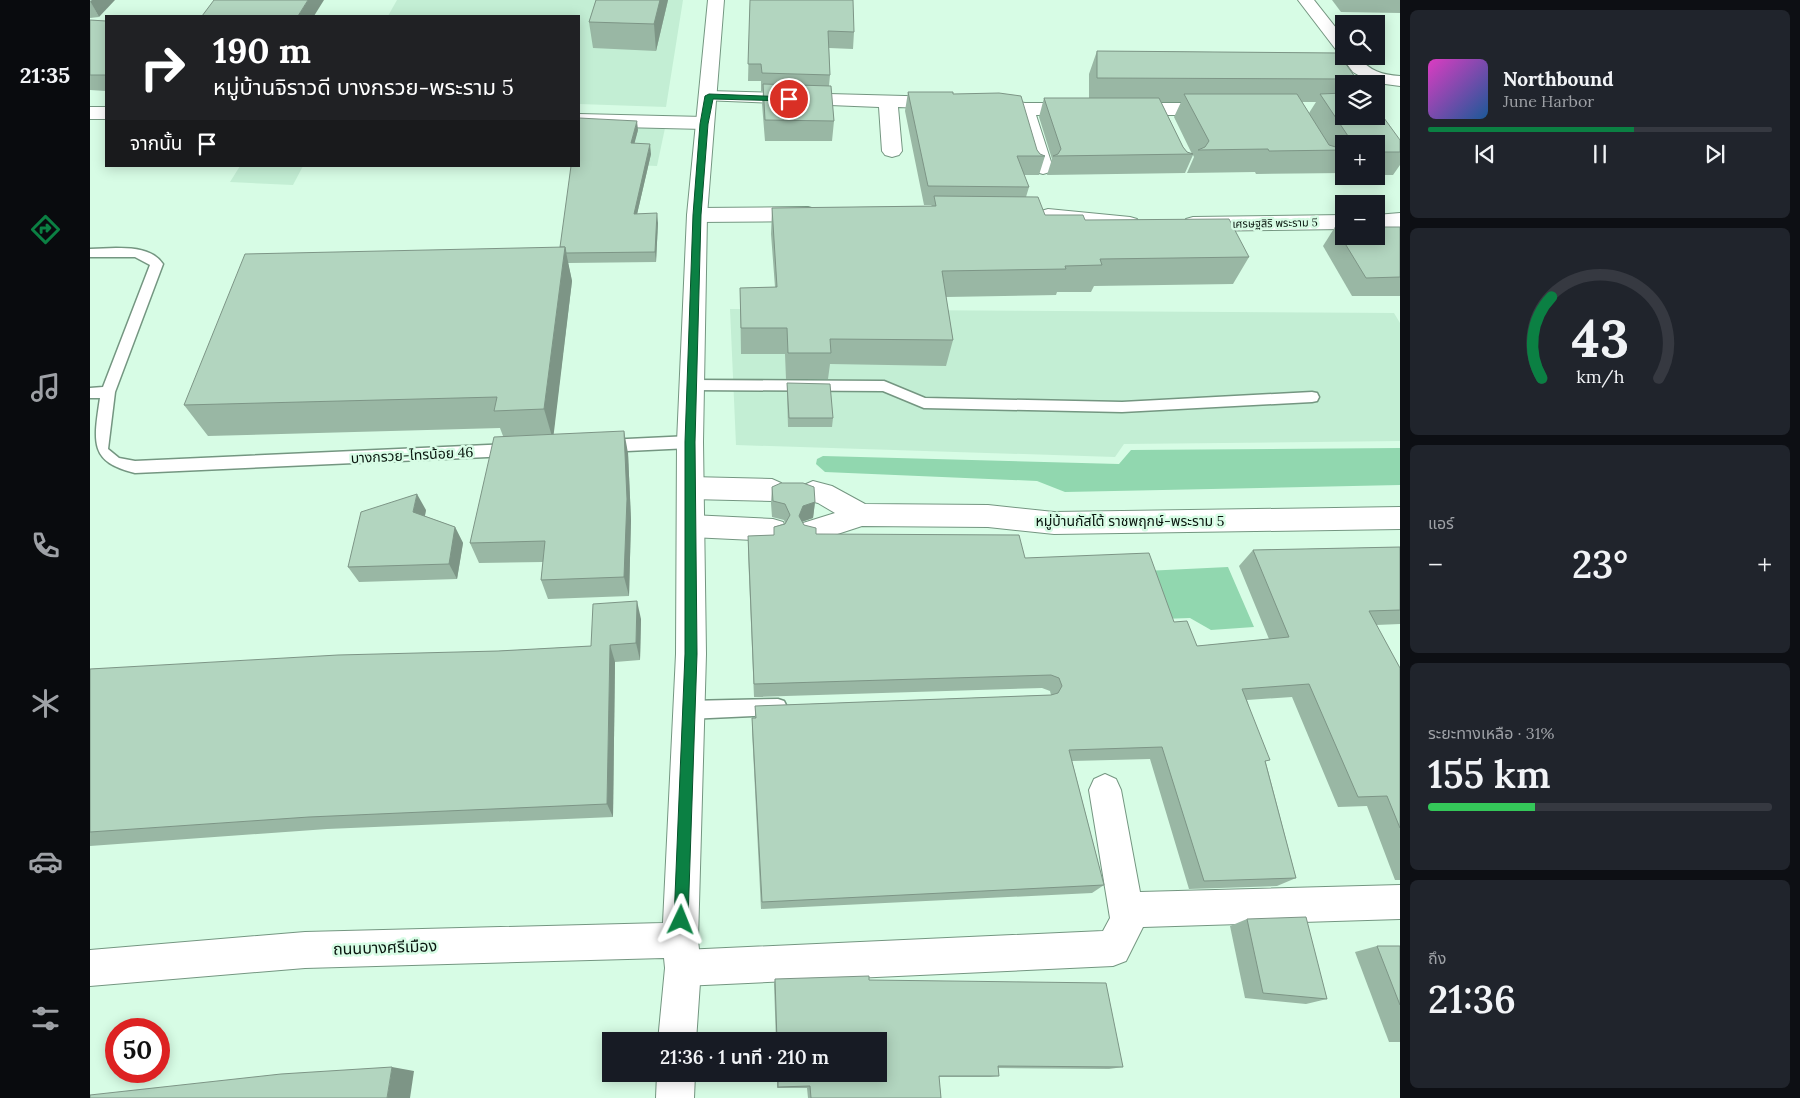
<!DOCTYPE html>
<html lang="th">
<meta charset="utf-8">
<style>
body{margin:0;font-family:Lora,"Noto Sans Thai",serif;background:#20242c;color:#f1f3f6;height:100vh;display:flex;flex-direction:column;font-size:19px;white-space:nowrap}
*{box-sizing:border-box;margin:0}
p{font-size:16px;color:#9ea1a6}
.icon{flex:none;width:28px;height:28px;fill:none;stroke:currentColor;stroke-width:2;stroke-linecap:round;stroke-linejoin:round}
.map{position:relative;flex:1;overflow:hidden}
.panel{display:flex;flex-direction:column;gap:10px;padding:10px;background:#0d0f14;width:400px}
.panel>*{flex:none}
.top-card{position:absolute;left:15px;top:15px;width:475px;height:152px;border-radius:0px;box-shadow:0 2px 12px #0003;background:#202124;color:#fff;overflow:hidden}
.tools{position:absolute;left:1245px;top:15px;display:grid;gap:10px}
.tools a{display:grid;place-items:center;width:50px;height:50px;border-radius:0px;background:#171b24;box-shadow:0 2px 12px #0003;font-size:25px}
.speed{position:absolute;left:15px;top:1018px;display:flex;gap:10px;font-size:25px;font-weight:700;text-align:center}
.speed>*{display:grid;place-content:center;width:65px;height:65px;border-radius:50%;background:#171b24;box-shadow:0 2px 12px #0003;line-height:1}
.speed .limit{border:8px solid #d22;background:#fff;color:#111}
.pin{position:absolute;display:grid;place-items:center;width:42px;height:42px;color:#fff;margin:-21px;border:2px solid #fff;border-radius:50%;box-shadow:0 1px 5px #0007}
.me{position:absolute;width:55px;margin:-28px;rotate:2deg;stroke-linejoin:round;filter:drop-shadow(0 0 4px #0008)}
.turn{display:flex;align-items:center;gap:18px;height:105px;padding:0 25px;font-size:22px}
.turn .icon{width:65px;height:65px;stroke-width:2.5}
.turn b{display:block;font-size:35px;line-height:42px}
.then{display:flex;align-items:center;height:48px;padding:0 25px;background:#0003;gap:10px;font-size:19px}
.big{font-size:38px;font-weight:600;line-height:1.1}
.panel .widget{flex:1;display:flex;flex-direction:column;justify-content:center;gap:8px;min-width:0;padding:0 18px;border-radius:8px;background:#20242c}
.panel .dial{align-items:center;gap:0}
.dial svg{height:130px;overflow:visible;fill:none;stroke:#363941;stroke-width:7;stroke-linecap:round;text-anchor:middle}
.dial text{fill:#f1f3f6;stroke:none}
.song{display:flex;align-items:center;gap:15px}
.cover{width:60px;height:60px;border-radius:8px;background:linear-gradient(135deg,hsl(310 70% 55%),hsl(210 70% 35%))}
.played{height:5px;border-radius:2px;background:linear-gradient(90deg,#0b8043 60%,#363941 60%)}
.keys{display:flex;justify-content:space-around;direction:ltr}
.heat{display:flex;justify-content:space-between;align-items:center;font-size:28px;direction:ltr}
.charge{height:8px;border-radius:4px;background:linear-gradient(90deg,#34c759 31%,#363941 0)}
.trip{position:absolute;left:512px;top:1032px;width:285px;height:50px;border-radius:0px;background:#171b24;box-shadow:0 2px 12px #0003;font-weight:600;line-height:50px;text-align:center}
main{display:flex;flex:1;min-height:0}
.menu{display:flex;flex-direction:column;width:90px;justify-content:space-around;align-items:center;background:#090b0e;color:#9ea1a6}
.menu .icon{width:35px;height:35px}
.menu .selected{color:#0b8043}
.menu b{font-size:22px;color:#f1f3f6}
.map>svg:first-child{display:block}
.built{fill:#c3eed4}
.green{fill:#91d7af}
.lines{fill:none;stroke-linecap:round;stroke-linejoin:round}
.lane-casing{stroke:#749681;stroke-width:3}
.street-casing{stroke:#749681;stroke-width:2}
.secondary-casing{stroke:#749681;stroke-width:2}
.lane{fill:#fff;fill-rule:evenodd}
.street{fill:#fff;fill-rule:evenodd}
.secondary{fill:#fff;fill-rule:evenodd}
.wall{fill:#99b7a4;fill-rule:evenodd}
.shaded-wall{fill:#7d9586}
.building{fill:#b2d5bf;stroke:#7d9586}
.route{fill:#0b8043;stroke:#07532c}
.labels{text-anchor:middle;stroke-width:5;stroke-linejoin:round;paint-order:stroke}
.far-street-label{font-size:11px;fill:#09150e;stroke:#d7fce5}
.street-label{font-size:14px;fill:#09150e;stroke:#d7fce5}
.near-street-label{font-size:16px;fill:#09150e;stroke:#d7fce5}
</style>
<main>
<nav class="menu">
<b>21:35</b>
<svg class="icon selected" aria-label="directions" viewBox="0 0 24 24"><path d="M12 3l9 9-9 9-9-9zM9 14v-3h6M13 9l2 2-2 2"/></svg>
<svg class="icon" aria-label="music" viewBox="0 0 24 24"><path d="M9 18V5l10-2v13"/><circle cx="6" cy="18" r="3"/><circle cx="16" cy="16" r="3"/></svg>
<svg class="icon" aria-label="phone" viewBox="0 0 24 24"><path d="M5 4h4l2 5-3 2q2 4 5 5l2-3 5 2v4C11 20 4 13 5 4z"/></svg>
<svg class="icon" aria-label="climate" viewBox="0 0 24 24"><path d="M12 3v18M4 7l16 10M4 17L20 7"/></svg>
<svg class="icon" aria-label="car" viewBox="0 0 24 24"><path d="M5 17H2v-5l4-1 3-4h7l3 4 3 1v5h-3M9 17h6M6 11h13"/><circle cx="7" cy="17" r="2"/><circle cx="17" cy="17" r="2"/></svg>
<svg class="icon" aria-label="filters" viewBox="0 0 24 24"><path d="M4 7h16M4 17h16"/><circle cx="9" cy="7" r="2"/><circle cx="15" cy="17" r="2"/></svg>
</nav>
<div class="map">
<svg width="1310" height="1098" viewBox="0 0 1310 1098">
<rect width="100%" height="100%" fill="#d7fce5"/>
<g class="built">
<path d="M307 0H593L576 107 489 104V16H298Z"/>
<path d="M489 125 575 128 567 166 489 163Z"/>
<path d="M150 166H213L203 185 140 182Z"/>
<path d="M640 309 1304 313 1310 323V441L1034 444 1025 457 646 445Z"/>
</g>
<g class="green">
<path d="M1310 448V485L975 492 947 481 735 472 726 464 727 459 733 456 1029 464 1041 450Z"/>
<path d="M1138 567 1164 627 1121 630 1100 618 1072 619 1055 571Z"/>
</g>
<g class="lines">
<defs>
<g id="lane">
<path d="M26 248C43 248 63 249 73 264L25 392 18 449 29 458 45 461 421 444 426 446 429 450 426 454 421 456 45 473C0 462 3 444 10 398H0V388L13 387 60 265 45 257H0V249Z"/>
<path d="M602 380 794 381 835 398 1032 402 1222 392 1227 393 1229 397 1227 401 1222 402 1032 412 834 408 793 391 602 390 597 389 595 385 597 381Z"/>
<path d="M600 436 605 438 607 442 605 446 600 448 516 452 511 450 508 446 511 442 516 440Z"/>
<path d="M688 699 694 701 697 707 694 713 688 715 598 719 592 716 589 710 592 704 598 701Z"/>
</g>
<g id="street">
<path d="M1208 0H1224L1254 38V56H1267C1280 71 1292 75 1310 76V86L1280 82 1263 72Z"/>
<path d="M619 91 853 97 860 99 862 103 860 107 853 109 808 107 812 151 809 155 802 157 795 155 792 151 789 107 613 100 610 96 613 92Z"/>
<path d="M898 97 935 103H987L994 105 996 109 994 113 987 115H946L963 168 960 172 953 174 946 172 943 168 927 113 891 107 889 103 891 99Z"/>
<path d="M1038 103H1125L1132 105 1134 109 1132 113 1125 115H1038L1031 113 1029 109 1031 105Z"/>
<rect x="0" y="107" width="16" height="12"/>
<path d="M489 114 614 117 621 119 623 123 621 127 614 129 489 126Z"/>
<path d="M718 207 725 209 728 214 725 219 718 221 607 222 600 220 597 215 600 210 607 208Z"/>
<path d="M958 209 1040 217 1047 219 1050 224 1047 229 1040 231 1020 230 951 221 948 216 951 211Z"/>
<path d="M1310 213V227L1286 229V215Z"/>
<path d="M1254 215V229L1103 231 1096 229 1093 224 1096 219 1103 217Z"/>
<path d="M601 477 682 479 691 483 695 490 691 497 682 501 601 499 592 495 588 488 592 481Z"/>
<path d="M723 481 742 486 775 504 898 505 964 512 1310 507V529L964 534 898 527 772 526 723 542 713 539 709 531 713 523 745 513 728 503 714 499 710 492 714 485Z"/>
<path d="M601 515 683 519 693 522 697 530 693 538 683 541 601 537 591 534 587 526 591 518Z"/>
<path d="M1015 774 1026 779 1031 790 1050 892 1310 885V919L1053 927 1036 961 1023 966 593 986 580 981 575 968 580 955 593 950 1013 931 1020 918 999 790 1004 779Z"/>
</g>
<g id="secondary">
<path d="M618 0H634L617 215 613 442 616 654 608 940 611 968 606 1041H568L575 968 574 958 215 968 0 986V950L215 932 573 923 586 654 587 442 597 215Z"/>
<path d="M567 1074H605L604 1098H566Z"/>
</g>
</defs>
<use href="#lane" class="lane-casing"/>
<use href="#street" class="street-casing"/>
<use href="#secondary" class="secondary-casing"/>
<use href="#lane" class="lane"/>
<use href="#street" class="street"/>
<use href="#secondary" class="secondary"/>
</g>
<g class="wall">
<path d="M0 0 9 17 0 18Z"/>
<path d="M506 0H578L566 51 503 48 499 22Z"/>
<path d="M660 0 764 32 763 49 739 48 740 75 739 86 744 121 742 141H675L672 104 673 91H671V81H658Z"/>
<path d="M1242 0H1310V13L1251 12Z"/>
<path d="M0 20 16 21V91L0 90Z"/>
<path d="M1007 51 1248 53 1270 84H1254V116L1310 140V165L1303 175H1286V144H1254V173L1166 174 1165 172 1097 173 1104 157 1103 155 1095 173 957 175 962 159 949 117 954 98H999V74ZM1071 102H1091L1084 117 1102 154 1097 152 1093 147ZM1212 102H1226L1219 113Z"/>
<path d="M818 92 863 94 947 150 950 154 955 156 949 175H934L939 187 936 197 955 215 995 220 1159 257 1143 284 1004 286 1001 292H967L966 295 856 297 863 340 856 366 740 364 738 379H696L695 354H651L650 288 685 287 681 234 682 208 841 206 842 205H834L815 111Z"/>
<path d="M548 130 544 143 561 154 547 214 568 223 566 262 478 263 482 281 463 434 538 453 541 520 539 596 458 599 451 580 453 562 389 563 380 543 413 436 410 428 118 436 94 405 470 247Z"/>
<path d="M1245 227H1310V296H1262L1233 246Z"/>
<path d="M697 383 743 418 742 427H698L697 392Z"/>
<path d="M682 487 725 502 723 518 712 522 714 525 726 534 935 558 1084 622 1107 646 1179 639 1149 566 1163 550 1310 547V624L1286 625 1310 668V880H1305L1277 806 1248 807 1202 697 1157 700 1176 763 1206 878 1187 886 1099 889 1060 759 982 761 1014 885 1002 893 671 909 662 730V718H665V706L961 695 960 691 952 688 664 697 658 552V536L684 535V527L695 523 694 520 682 517 681 503Z"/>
<path d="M336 510 335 516 365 527 373 543 367 579 269 582 258 567Z"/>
<path d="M551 619 550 660 525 662 523 817 237 829 0 846V669L408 651 501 646Z"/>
<path d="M1157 919 1237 999 1216 1004 1155 998 1140 926Z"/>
<path d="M1287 946H1310V1042H1299L1265 952Z"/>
<path d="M685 979 779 980 1033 1067 1019 1069 908 1068 909 1076 900 1077H849L851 1098H718L717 1088H687V1074H789V1041H686L684 984Z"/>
</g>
<g class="shaded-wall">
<path d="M2 0H25L9 17 0 1Z"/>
<path d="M218 0H234L224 16H208Z"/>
<path d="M570 0H578L566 51 564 24Z"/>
<path d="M547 121 548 130 542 153 541 143Z"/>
<path d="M560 144 561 154 545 223 544 214Z"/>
<path d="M567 213 568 223 566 262 565 252Z"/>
<path d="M475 247 482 281 463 440 454 409Z"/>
<path d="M534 431 538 453 541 520 539 596 534 577Z"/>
<path d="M327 494 336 510 332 528 323 512Z"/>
<path d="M725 502 723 518 711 522 709 516 713 506Z"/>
<path d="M365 527 373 543 367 579 359 564Z"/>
<path d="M547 601 551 619 550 660 546 643Z"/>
<path d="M520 645 525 662 523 817 517 804Z"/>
<path d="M302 1067 324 1071 320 1098H297Z"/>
</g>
<g class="building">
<path d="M124 0H218L208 16H112Z"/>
<path d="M506 0H570L564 24 499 22Z"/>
<path d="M660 0H763L764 32 738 31 740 75 672 73 671 64H658Z"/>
<path d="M0 20 16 21V75H0Z"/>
<path d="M1007 51 1248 53 1270 84H1268L1267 82 1258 79 1007 78Z"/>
<path d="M673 84 741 86 744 121 675 120Z"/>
<path d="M818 92H863V94L909 93 931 96 947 150 950 154 955 156H927L939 187 838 186Z"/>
<path d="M1254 93V116H1286V107L1310 140V152H1286V144H1257L1260 139 1230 94Z"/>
<path d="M1094 94H1207L1239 145 1249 148 1254 146V150L1179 151 1178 149 1108 150 1115 147 1119 141Z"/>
<path d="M954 98H1069L1093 147 1097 152 1103 154 963 156 968 154 971 149Z"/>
<path d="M489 118 547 121 541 143 560 144 544 214 567 213 565 252 476 253 475 247H470L481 166H489Z"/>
<path d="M844 196 948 197 955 215H993L995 220 1139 219 1159 257 1010 259 1012 265 975 266 976 269 852 271 863 340 740 339 741 353H698L697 328H651L650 288 687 287 682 208 846 206Z"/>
<path d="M1245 227H1254V236H1286V227H1310V277L1276 278Z"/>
<path d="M475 247 454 409 404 411 407 397 94 405 155 254Z"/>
<path d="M697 383 740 384 743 418H699Z"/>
<path d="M534 431 537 499 534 577 451 580 455 541 380 543 404 437Z"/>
<path d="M691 483H713L724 487 725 502 713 506 709 516 714 525 726 528V534L929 535 935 558 1059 553 1084 622 1097 621 1107 646 1199 637 1163 550 1310 547V610L1279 611 1310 668V828L1297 796 1268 797 1219 684 1152 689 1180 760 1175 761 1206 878 1114 881 1072 747 979 750 1014 885 672 902 662 718H666L665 706 961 695 968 693 972 686 969 678 961 675 664 684 658 536 684 535V527L695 524 700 515 695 504 683 501 682 487Z"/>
<path d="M327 494 323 512 365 527 359 564 258 567 271 512Z"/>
<path d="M547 601 546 643 520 645 517 804 219 817 0 832V669L248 655 408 651 501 646 503 604Z"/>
<path d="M1216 917 1237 999 1173 993 1157 919Z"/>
<path d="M1287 946H1310V1005Z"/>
<path d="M779 976V980L1016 983 1033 1067 908 1066 909 1076H849L851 1098H721L720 1086 688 1087V1074H789V1041H687L685 979Z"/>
<path d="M302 1067 297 1098H0V1095L191 1074Z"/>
</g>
<path class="route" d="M619 94 699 97 703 99 699 101 623 99 618 124 611 215 605 442 607 654 598 920 596 925 591 927 586 925 584 920 595 654V442L603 215 610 124 615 96Z"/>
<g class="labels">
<g class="far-street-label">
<text transform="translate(1185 223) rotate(-1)" y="4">เศรษฐสิริ พระราม 5</text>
</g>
<g class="street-label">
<text transform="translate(322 455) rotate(-3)" y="5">บางกรวย-ไทรน้อย 46</text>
<text x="1040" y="526">หมู่บ้านกัสโต้ ราชพฤกษ์-พระราม 5</text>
</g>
<g class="near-street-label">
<text transform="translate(295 947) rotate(-2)" y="6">ถนนบางศรีเมือง</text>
</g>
</g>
</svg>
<div class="tools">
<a><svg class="icon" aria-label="search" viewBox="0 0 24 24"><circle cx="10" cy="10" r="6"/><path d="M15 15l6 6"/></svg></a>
<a><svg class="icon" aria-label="layers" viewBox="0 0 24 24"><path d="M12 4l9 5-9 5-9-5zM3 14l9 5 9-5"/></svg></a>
<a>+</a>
<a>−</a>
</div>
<div class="speed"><div class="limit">50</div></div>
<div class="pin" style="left:699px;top:99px;background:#d93025"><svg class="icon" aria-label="arrive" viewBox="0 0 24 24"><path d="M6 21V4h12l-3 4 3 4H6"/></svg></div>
<svg class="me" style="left:591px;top:920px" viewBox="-20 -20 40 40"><path d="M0-17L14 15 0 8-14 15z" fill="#0b8043" stroke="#fff" stroke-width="4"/></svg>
<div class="trip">21:36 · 1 นาที · 210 m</div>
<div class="top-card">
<div class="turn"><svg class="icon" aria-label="right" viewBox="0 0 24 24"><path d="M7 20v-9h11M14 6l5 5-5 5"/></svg><div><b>190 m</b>หมู่บ้านจิราวดี บางกรวย-พระราม 5</div></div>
<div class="then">จากนั้น<svg class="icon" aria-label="arrive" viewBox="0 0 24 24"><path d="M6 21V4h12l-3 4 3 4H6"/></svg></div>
</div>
</div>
<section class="panel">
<div class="widget">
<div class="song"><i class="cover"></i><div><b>Northbound</b><p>June Harbor</p></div></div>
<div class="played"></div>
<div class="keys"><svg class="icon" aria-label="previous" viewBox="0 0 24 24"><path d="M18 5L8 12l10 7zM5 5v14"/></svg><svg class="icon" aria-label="pause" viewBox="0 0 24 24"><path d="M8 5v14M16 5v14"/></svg><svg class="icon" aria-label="next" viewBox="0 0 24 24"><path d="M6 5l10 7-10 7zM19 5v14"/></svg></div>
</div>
<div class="widget dial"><svg viewBox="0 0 100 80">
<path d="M14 69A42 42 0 1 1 86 69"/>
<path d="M14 69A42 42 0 0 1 20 19" stroke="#0b8043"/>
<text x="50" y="56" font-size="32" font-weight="700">43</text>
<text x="50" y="72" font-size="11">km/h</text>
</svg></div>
<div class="widget"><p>แอร์</p>
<div class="heat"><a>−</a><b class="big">23°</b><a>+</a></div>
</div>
<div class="widget"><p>ระยะทางเหลือ · 31%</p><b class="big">155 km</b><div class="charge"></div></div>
<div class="widget"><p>ถึง</p><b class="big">21:36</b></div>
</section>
</main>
